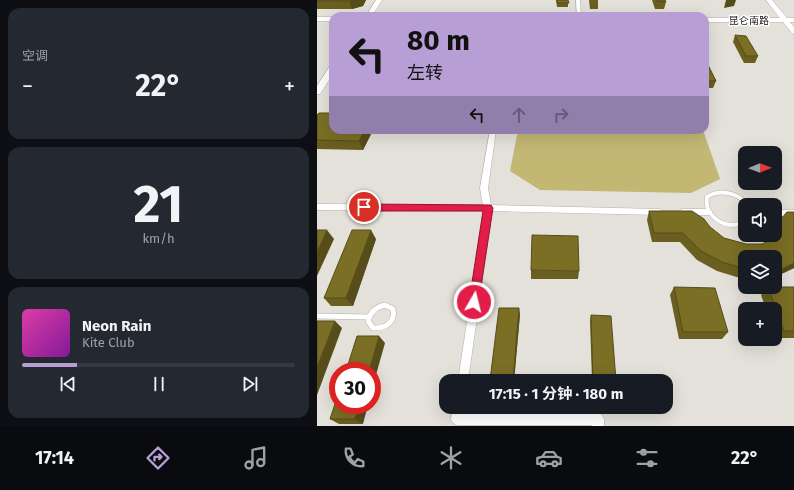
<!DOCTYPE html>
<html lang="zh">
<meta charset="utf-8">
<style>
body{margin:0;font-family:"Fira Sans","Noto Sans SC",sans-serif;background:#242831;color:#f1f3f6;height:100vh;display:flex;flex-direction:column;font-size:15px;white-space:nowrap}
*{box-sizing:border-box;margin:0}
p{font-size:13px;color:#9ea1a6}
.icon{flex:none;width:22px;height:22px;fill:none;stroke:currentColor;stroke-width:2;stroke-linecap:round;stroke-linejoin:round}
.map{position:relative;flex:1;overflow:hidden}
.details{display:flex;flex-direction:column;gap:8px;padding:8px;background:#0d0f14;width:317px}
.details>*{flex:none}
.hud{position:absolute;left:12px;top:12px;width:380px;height:122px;border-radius:12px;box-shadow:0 4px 16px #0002;background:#b79ed5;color:#111;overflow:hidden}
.needle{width:26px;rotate:89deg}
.fabs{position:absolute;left:421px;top:146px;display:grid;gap:8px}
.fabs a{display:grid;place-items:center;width:44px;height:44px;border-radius:8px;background:#171b24;box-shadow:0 4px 16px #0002;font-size:20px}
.speed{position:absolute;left:12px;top:362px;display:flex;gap:8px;font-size:20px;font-weight:700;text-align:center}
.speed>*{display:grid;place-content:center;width:52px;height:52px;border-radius:50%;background:#171b24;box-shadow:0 4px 16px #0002;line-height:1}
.speed .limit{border:6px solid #d22;background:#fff;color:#111}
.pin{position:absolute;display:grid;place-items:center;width:34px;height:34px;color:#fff;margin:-17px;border:2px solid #fff;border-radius:50%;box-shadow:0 1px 4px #0007}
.me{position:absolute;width:44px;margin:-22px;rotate:8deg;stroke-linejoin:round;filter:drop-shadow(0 0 3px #0008)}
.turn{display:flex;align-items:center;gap:14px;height:84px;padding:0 12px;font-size:18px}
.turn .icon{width:52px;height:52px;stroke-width:2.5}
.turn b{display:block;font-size:28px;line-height:34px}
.lanes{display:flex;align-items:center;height:38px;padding:0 12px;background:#0003;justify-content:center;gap:20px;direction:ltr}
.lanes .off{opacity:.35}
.big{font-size:30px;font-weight:700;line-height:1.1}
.details .card{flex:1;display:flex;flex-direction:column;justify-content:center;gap:6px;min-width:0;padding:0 14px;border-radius:12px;background:#242831}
.details .dial{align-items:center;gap:0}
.dial b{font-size:52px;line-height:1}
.song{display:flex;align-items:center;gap:12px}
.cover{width:48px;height:48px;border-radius:6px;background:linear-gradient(135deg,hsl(320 70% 55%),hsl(290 70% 35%))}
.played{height:4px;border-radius:2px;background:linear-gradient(90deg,#b79ed5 20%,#363941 20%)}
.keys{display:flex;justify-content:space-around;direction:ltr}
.heat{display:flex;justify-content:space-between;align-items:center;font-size:22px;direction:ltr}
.trip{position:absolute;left:122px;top:374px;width:234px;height:40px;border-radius:12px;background:#171b24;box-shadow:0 4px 16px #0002;font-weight:700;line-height:40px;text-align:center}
.tabs{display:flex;height:64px;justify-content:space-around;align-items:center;background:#090b0e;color:#9ea1a6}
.tabs .icon{width:28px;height:28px}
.tabs .selected{color:#b79ed5}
.tabs b{font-size:18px;color:#f1f3f6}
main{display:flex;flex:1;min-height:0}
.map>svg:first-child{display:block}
.green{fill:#c3b774}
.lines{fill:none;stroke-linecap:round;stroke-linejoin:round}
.lane-far1-casing{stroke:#b3b2aa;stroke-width:5}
.lane-casing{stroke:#b3b2aa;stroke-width:6}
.street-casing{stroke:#b3b2aa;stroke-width:1}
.secondary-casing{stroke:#b3b2aa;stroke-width:1}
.lane-far1{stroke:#fff;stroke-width:4}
.lane{stroke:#fff;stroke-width:5}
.street{fill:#fff;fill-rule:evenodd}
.secondary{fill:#fff;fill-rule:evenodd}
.wall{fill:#6a5f20}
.shaded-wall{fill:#564d1a}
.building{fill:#7b6e25;stroke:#564d1a}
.route{fill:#e11d48;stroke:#92132f}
.labels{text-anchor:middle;stroke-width:3;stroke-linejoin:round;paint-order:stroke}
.far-street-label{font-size:10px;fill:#151412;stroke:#fff}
</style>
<main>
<section class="details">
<div class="card"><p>空调</p>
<div class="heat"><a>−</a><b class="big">22°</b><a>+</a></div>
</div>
<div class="card dial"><b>21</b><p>km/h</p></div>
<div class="card">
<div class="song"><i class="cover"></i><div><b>Neon Rain</b><p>Kite Club</p></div></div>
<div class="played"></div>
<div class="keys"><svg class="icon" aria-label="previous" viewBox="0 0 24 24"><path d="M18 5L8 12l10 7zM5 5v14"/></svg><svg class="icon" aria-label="pause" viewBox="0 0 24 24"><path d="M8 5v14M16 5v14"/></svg><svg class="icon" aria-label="next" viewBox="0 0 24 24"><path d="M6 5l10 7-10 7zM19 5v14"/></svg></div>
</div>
</section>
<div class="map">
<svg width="477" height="426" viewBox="0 0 477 426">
<rect width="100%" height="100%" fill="#e3e1d9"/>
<path class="green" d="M201 130H386L403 179 374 193 223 190 193 171Z"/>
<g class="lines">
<defs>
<path id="lane-far1" d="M428 222C424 223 420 225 416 225 401 225 387 212 390 197 402 189 421 192 430 205"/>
<g id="lane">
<path d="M68 305 76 309C79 322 68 329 56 328L51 321C53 312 59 307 68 305Z"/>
<path d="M0 316 52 317"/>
</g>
<g id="street">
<path d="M259 0H263L264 16H260Z"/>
<path d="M173 130H179L171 188 174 205 342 209 345 210 346 212 345 214 342 215 175 211 151 381H141L167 211 0 210V204L166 205 163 188Z"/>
<path d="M366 209H391L394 210 395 212 394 214 391 215H366L363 214 362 212 363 210Z"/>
<rect x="458" y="210" width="19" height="6"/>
<path d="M136 407H148L147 413H281L285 415 287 419V426H275V425H140L136 423 134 419Z"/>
</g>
<g id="secondary">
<path d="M59 0H65L55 16H49Z"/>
<path d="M449 0H455L470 18H477V22H473L477 27V34L475 33 466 22H388V18H463Z"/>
<rect x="0" y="17" width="16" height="4"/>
<path d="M13 66H16V74L3 94H0V86Z"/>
</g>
</defs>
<use href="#lane-far1" class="lane-far1-casing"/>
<use href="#lane" class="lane-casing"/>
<use href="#street" class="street-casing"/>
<use href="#secondary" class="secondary-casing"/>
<use href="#lane-far1" class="lane-far1"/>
<use href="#lane" class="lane"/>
<use href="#street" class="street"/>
<use href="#secondary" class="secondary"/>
</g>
<g class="wall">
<path d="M0 0H49L46 6 35 9H0Z"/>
<path d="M239 0H251V7H240Z"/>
<path d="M272 0H281V9H273Z"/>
<path d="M335 0H348L349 2 347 9H338Z"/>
<path d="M418 35 441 56 438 63H427L416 42Z"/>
<path d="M388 59 399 81 396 88H388Z"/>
<path d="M0 115 16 130H56L46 150 0 149Z"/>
<path d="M332 211 393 227 407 238 429 244H445L456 239 457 235H458V227L464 219 477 268 458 277V257H428V278H423L400 271 380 260 363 242H335L330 220Z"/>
<path d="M59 239 36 306H14L7 298Z"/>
<path d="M214 270 262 271 261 279H214Z"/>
<path d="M357 287 411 332 405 339H362L353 295Z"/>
<path d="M450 287H477V338H460L458 334V309H449L444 295Z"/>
<path d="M203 314 197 381H173V380Z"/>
<path d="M274 315 299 381H275L273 321Z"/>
<path d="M21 395 46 424H22L13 419Z"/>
</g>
<g class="shaded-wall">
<path d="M36 0H49L46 6 35 9 32 1Z"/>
<path d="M409 0H419L417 6 407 8Z"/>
<path d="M48 130H56L46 150 42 141Z"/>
<path d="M10 230 17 239 0 276V252Z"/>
<path d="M54 230 59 239 36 306 29 298Z"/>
<path d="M477 263V268L460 276 467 268Z"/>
<path d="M202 308 203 314 197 381H196Z"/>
<path d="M18 321 25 328 0 395V367Z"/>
<path d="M62 336 68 343 55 389V371H52Z"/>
<path d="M42 405H51L46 424 38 419Z"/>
</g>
<g class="building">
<path d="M0 0H36L32 1H0Z"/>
<path d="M240 0H251L252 3H240Z"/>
<path d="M339 0H348L349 2 340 1Z"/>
<path d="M418 35 429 36 441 56H429Z"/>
<path d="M388 59 399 81H388Z"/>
<path d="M2 113H16V130H48L42 141 0 140V115Z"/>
<path d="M332 211H375L387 219 393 227 407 238 429 244H445L457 238 463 229 464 219 470 212H477V263L467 268 458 270V257H428V269L405 262 384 251 366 233H337Z"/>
<path d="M0 230H10L0 252Z"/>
<path d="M35 230H54L29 298H7Z"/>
<path d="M215 235 261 236 262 271 214 270Z"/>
<path d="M357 287 398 288 411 332H366Z"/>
<path d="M451 287H477V331H467Z"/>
<path d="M182 308H202L196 380H173Z"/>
<path d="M274 315 294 316 299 381H276Z"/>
<path d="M0 321H18L0 367Z"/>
<path d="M40 336H62L52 371H29Z"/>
<path d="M21 395V405H42L38 419H13Z"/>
</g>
<path class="route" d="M47 204 174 205 176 208 161 306 157 307 154 306 152 302 166 211H47L42 207Z"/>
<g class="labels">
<g class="far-street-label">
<text x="432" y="24">昆仑南路</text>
</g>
</g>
</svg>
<div class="fabs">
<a><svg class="needle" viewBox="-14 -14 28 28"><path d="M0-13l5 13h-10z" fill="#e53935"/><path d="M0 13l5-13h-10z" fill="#9ea1a6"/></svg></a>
<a><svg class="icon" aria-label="sound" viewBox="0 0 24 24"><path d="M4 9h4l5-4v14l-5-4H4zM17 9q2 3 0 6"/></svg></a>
<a><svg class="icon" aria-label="layers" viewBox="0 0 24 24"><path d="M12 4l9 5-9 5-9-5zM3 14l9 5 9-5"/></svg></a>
<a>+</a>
</div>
<div class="speed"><div class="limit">30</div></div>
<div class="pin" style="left:47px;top:207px;background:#d93025"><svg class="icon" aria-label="arrive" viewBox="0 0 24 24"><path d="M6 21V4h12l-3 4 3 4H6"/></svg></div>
<svg class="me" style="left:157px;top:302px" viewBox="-20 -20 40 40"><circle r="17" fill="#e11d48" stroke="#fff" stroke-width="3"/><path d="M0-11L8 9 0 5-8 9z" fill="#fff"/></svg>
<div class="trip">17:15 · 1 分钟 · 180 m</div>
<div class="hud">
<div class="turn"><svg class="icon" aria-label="left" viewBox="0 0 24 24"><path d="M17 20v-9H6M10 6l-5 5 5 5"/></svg><div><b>80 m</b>左转</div></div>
<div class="lanes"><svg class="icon" aria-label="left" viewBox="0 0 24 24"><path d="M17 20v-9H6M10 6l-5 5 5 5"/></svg><svg class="icon off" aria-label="ahead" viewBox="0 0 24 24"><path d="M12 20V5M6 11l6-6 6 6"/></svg><svg class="icon off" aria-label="right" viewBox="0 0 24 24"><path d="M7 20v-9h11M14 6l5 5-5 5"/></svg></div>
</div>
</div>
</main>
<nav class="tabs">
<b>17:14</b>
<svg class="icon selected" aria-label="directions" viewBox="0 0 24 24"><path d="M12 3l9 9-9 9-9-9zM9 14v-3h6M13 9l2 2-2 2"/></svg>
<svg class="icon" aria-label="music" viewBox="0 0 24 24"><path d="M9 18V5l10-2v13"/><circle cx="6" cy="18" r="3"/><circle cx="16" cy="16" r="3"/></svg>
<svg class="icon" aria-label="phone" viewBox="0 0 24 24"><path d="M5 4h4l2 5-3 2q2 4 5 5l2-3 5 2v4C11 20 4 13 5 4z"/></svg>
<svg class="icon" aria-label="climate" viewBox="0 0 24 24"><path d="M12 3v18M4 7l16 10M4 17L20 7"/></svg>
<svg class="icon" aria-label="car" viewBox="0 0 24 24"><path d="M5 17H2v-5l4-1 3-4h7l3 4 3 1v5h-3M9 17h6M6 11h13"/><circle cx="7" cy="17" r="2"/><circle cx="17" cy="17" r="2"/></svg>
<svg class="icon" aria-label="filters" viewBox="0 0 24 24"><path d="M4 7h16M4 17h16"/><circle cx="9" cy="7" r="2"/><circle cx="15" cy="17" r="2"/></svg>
<b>22°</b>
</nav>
